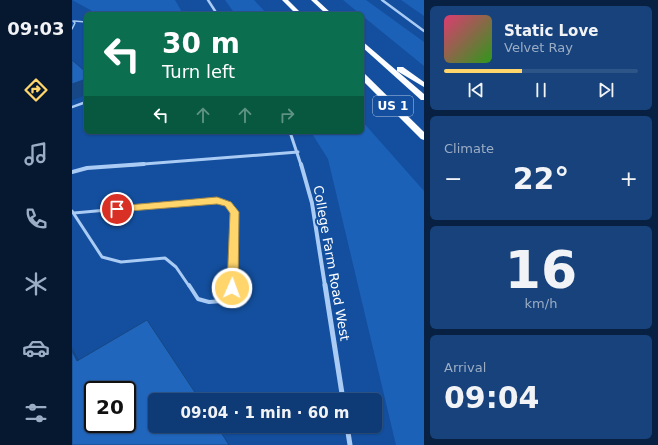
<!DOCTYPE html>
<meta charset="utf-8">
<style>
body{margin:0;font-family:"DejaVu Sans",sans-serif;background:#17427b;color:#f1f3f6;height:100vh;display:flex;flex-direction:column;font-size:15px;white-space:nowrap}
*{box-sizing:border-box;margin:0}
p{font-size:13px;color:#9badc5}
.icon{flex:none;width:22px;height:22px;fill:none;stroke:currentColor;stroke-width:2;stroke-linecap:round;stroke-linejoin:round}
.map{position:relative;flex:1;overflow:hidden}
.panel{display:flex;flex-direction:column;gap:6px;padding:6px;background:#082041;width:234px}
.panel>*{flex:none}
.top-card{position:absolute;left:12px;top:12px;width:280px;height:122px;border-radius:6px;box-shadow:0 1px 3px #0004,0 0 0 1px #2e5588;background:#0b6e4f;color:#fff;overflow:hidden}
.speed{position:absolute;left:12px;top:381px;display:flex;gap:8px;font-size:20px;font-weight:700;text-align:center}
.speed>*{display:grid;place-content:center;width:52px;height:52px;border-radius:50%;background:#0e3b76;box-shadow:0 1px 3px #0004,0 0 0 1px #2e5588;line-height:1}
.speed .limit{border:2px solid #111;border-radius:6px;background:#fff;color:#111}
.pin{position:absolute;display:grid;place-items:center;width:34px;height:34px;color:#fff;margin:-17px;border:2px solid #fff;border-radius:50%;box-shadow:0 1px 4px #0007}
.me{position:absolute;width:44px;margin:-22px;rotate:2deg;stroke-linejoin:round;filter:drop-shadow(0 0 3px #0008)}
.turn{display:flex;align-items:center;gap:14px;height:84px;padding:0 12px;font-size:18px}
.turn .icon{width:52px;height:52px;stroke-width:2.5}
.turn b{display:block;font-size:28px;line-height:34px}
.lanes{display:flex;align-items:center;height:38px;padding:0 12px;background:#0003;justify-content:center;gap:20px;direction:ltr}
.lanes .off{opacity:.35}
.big{font-size:30px;font-weight:700;line-height:1.1}
.panel .tile{flex:1;display:flex;flex-direction:column;justify-content:center;gap:6px;min-width:0;padding:0 14px;border-radius:6px;background:#17427b}
.panel .dial{align-items:center;gap:0}
.dial b{font-size:52px;line-height:1}
.song{display:flex;align-items:center;gap:12px}
.cover{width:48px;height:48px;border-radius:6px;background:linear-gradient(135deg,hsl(340 70% 55%),hsl(110 70% 35%))}
.played{height:4px;border-radius:2px;background:linear-gradient(90deg,#ffd56c 40%,#2e5588 40%)}
.keys{display:flex;justify-content:space-around;direction:ltr}
.heat{display:flex;justify-content:space-between;align-items:center;font-size:22px;direction:ltr}
.trip{position:absolute;left:76px;top:393px;width:234px;height:40px;border-radius:6px;background:#0e3b76;box-shadow:0 1px 3px #0004,0 0 0 1px #2e5588;font-weight:700;line-height:40px;text-align:center}
main{display:flex;flex:1;min-height:0}
.tab-bar{display:flex;flex-direction:column;width:72px;justify-content:space-around;align-items:center;background:#06182f;color:#9badc5}
.tab-bar .icon{width:28px;height:28px}
.tab-bar .on{color:#ffd56c}
.tab-bar b{font-size:18px;color:#f1f3f6}
.map>svg:first-child{display:block}
.green{fill:#1b61b8}
.lines{fill:none;stroke-linecap:round;stroke-linejoin:round}
.service-far3{stroke:#a9cbf4;stroke-width:1.5}
.service-far2{stroke:#a9cbf4;stroke-width:2.5}
.service-far1{stroke:#a9cbf4;stroke-width:3}
.service{stroke:#a9cbf4;stroke-width:4}
.minor-far3{stroke:#a9cbf4;stroke-width:2.5}
.minor-far2{stroke:#a9cbf4;stroke-width:3}
.minor-far1{stroke:#a9cbf4;stroke-width:4}
.minor{stroke:#a9cbf4;stroke-width:5}
.trunk{fill:#fafcff;fill-rule:evenodd}
.shaded-wall{fill:#174784}
.building{fill:#2166bd;stroke:#174784;fill-rule:evenodd}
.route{fill:#ffd56c;stroke:#a68a46}
.labels{text-anchor:middle;stroke-width:4;stroke-linejoin:round;paint-order:stroke}
.shield{fill:#134f9e;stroke:#b8cae2;stroke-width:1}
.shield-label{font-size:12px;font-weight:bold;fill:#fff}
.street-label{font-size:13px;fill:#fff;stroke:#134f9e}
</style>
<main>
<nav class="tab-bar">
<b>09:03</b>
<svg class="icon on" aria-label="directions" viewBox="0 0 24 24"><path d="M12 3l9 9-9 9-9-9zM9 14v-3h6M13 9l2 2-2 2"/></svg>
<svg class="icon" aria-label="music" viewBox="0 0 24 24"><path d="M9 18V5l10-2v13"/><circle cx="6" cy="18" r="3"/><circle cx="16" cy="16" r="3"/></svg>
<svg class="icon" aria-label="phone" viewBox="0 0 24 24"><path d="M5 4h4l2 5-3 2q2 4 5 5l2-3 5 2v4C11 20 4 13 5 4z"/></svg>
<svg class="icon" aria-label="climate" viewBox="0 0 24 24"><path d="M12 3v18M4 7l16 10M4 17L20 7"/></svg>
<svg class="icon" aria-label="car" viewBox="0 0 24 24"><path d="M5 17H2v-5l4-1 3-4h7l3 4 3 1v5h-3M9 17h6M6 11h13"/><circle cx="7" cy="17" r="2"/><circle cx="17" cy="17" r="2"/></svg>
<svg class="icon" aria-label="filters" viewBox="0 0 24 24"><path d="M4 7h16M4 17h16"/><circle cx="9" cy="7" r="2"/><circle cx="15" cy="17" r="2"/></svg>
</nav>
<div class="map">
<svg width="352" height="445" viewBox="0 0 352 445">
<rect width="100%" height="100%" fill="#134f9e"/>
<g class="green">
<path d="M0 0H103L111 14H26Z"/>
<path d="M153 0H182L195 14H163Z"/>
<path d="M271 0H294L352 42V66Z"/>
<path d="M329 0H352V16Z"/>
<path d="M290 121 352 191V445H324L256 159 239 132H290Z"/>
</g>
<g class="lines">
<g class="service-far3">
<path d="M2 21 14 22"/>
<path d="M0 29 3 23 1 21"/>
</g>
<path class="service-far2" d="M0 107 14 102"/>
<g class="service-far1">
<path d="M0 211 30 257 49 262 93 258 104 267 117 286"/>
<path d="M2 213 145 200 156 204 162 212 160 286"/>
</g>
<path class="service" d="M117 285 126 299 137 302 150 301 160 288V285"/>
<g class="minor-far3">
<path d="M136 0 145 14"/>
<path d="M310 0 352 31"/>
</g>
<g class="minor-far2">
<path d="M218 132 229 165"/>
<path d="M59 165 226 152"/>
</g>
<g class="minor-far1">
<path d="M229 164 240 203 253 286"/>
<path d="M0 172 15 168 72 164"/>
</g>
<g class="minor">
<path d="M253 285 271 400"/>
<path d="M275 426 278 445"/>
</g>
<g class="trunk">
<path d="M210 0H216L230 14H224Z"/>
<path d="M239 0H245L260 14H254Z"/>
<path d="M290 41 352 94V100H349L290 47Z"/>
<path d="M325 67H331L352 82V87L325 71Z"/>
<path d="M290 74H293L352 132V140L349 139 290 80Z"/>
</g>
</g>
<g class="shaded-wall">
<path d="M14 79V95L0 100V84Z"/>
<path d="M0 347 14 374 5 361 0 351Z"/>
</g>
<g class="building">
<path d="M0 60 14 72V79L0 84Z"/>
<path d="M75 320 128 400H83V426H145L157 445H0V351L5 361ZM21 390H55V424H21Z"/>
</g>
<path class="route" d="M145 197 159 202 167 212 166 288 164 291 160 292 157 291 155 288 158 213 153 206 145 204 45 212 40 209 45 206Z"/>
<g class="labels">
<rect class="shield" x="301" y="96" width="40" height="20" rx="3"/>
<g class="shield-label">
<text x="321" y="110">US 1</text>
</g>
<g class="street-label">
<text transform="translate(260 263) rotate(80)" y="5">College Farm Road West</text>
</g>
</g>
</svg>
<div class="speed"><div class="limit">20</div></div>
<div class="pin" style="left:45px;top:209px;background:#d93025"><svg class="icon" aria-label="arrive" viewBox="0 0 24 24"><path d="M6 21V4h12l-3 4 3 4H6"/></svg></div>
<svg class="me" style="left:160px;top:288px" viewBox="-20 -20 40 40"><circle r="17" fill="#ffd56c" stroke="#fff" stroke-width="3"/><path d="M0-11L8 9 0 5-8 9z" fill="#fff"/></svg>
<div class="trip">09:04 · 1 min · 60 m</div>
<div class="top-card">
<div class="turn"><svg class="icon" aria-label="left" viewBox="0 0 24 24"><path d="M17 20v-9H6M10 6l-5 5 5 5"/></svg><div><b>30 m</b>Turn left</div></div>
<div class="lanes"><svg class="icon" aria-label="left" viewBox="0 0 24 24"><path d="M17 20v-9H6M10 6l-5 5 5 5"/></svg><svg class="icon off" aria-label="ahead" viewBox="0 0 24 24"><path d="M12 20V5M6 11l6-6 6 6"/></svg><svg class="icon off" aria-label="ahead" viewBox="0 0 24 24"><path d="M12 20V5M6 11l6-6 6 6"/></svg><svg class="icon off" aria-label="right" viewBox="0 0 24 24"><path d="M7 20v-9h11M14 6l5 5-5 5"/></svg></div>
</div>
</div>
<section class="panel">
<div class="tile">
<div class="song"><i class="cover"></i><div><b>Static Love</b><p>Velvet Ray</p></div></div>
<div class="played"></div>
<div class="keys"><svg class="icon" aria-label="previous" viewBox="0 0 24 24"><path d="M18 5L8 12l10 7zM5 5v14"/></svg><svg class="icon" aria-label="pause" viewBox="0 0 24 24"><path d="M8 5v14M16 5v14"/></svg><svg class="icon" aria-label="next" viewBox="0 0 24 24"><path d="M6 5l10 7-10 7zM19 5v14"/></svg></div>
</div>
<div class="tile"><p>Climate</p>
<div class="heat"><a>−</a><b class="big">22°</b><a>+</a></div>
</div>
<div class="tile dial"><b>16</b><p>km/h</p></div>
<div class="tile"><p>Arrival</p><b class="big">09:04</b></div>
</section>
</main>
